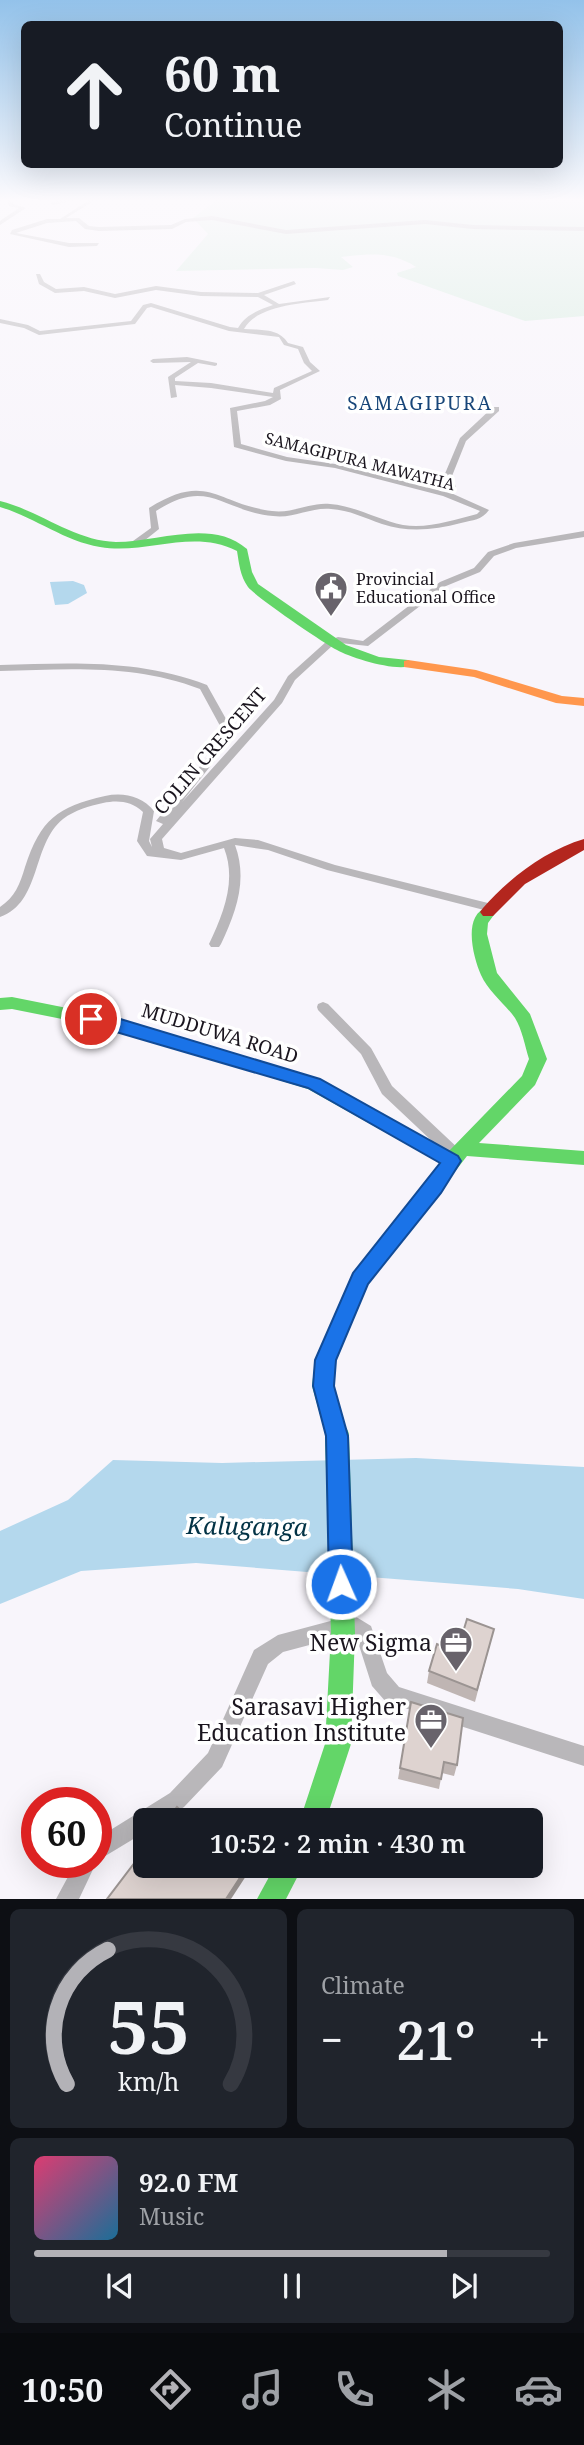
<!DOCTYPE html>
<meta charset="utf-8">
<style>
body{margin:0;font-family:"Noto Serif",serif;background:#20242c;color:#f1f3f6;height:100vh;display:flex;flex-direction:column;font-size:26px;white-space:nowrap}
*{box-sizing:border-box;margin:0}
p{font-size:23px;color:#9ea1a6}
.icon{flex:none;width:38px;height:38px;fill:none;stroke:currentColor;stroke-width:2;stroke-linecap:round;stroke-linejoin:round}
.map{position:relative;height:1899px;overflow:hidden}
.side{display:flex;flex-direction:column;gap:10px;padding:10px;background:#0d0f14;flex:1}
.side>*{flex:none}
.guide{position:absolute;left:21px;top:21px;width:542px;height:147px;border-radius:10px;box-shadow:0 7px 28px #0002;background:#171b24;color:#f1f3f6;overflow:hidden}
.speed{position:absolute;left:21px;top:1787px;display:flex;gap:14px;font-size:35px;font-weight:700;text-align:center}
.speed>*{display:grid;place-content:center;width:91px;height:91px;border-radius:50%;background:#171b24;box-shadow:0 7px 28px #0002;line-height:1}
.speed .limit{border:10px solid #d22;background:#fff;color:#111}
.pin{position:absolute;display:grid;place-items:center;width:60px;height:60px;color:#fff;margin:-30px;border:4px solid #fff;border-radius:50%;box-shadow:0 2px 7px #0007}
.me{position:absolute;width:77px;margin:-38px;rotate:358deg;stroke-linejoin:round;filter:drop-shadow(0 0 5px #0008)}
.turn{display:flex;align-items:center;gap:24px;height:147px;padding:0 28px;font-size:32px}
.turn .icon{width:91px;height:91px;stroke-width:2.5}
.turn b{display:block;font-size:49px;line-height:60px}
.big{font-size:52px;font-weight:600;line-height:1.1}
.side .widget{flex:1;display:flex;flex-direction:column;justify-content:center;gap:10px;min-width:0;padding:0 24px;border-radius:10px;background:#20242c}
.side .dial{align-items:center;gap:0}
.dial svg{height:182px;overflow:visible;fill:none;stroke:#363941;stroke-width:7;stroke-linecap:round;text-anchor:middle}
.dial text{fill:#f1f3f6;stroke:none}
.song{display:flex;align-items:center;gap:21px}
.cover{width:84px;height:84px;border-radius:10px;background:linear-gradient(135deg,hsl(340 70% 55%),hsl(200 70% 35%))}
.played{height:7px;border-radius:4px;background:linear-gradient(90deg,#b3b2b7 80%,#363941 80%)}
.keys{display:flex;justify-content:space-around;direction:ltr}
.heat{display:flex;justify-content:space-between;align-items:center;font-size:38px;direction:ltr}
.side .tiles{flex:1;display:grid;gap:10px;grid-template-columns:1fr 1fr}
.widget:last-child{grid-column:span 2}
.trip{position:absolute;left:133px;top:1808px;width:410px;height:70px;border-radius:10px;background:#171b24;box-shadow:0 7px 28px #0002;font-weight:600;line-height:70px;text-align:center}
.dock{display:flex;height:112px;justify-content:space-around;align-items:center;background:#090b0e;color:#9ea1a6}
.dock .icon{width:49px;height:49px}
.dock .active{color:#b3b2b7}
.dock b{font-size:32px;color:#f1f3f6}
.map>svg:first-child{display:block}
.green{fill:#d8ede1}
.water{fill:#b4d8ed}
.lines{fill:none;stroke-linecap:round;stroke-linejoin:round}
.street{fill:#b9b7ba;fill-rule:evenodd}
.fast{fill:#63d668;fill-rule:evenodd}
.slow{fill:#ff974d;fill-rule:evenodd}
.jam{fill:#b3261e;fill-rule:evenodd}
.fast-bridge{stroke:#63d668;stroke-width:24}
.wall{fill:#bfb5b3}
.shaded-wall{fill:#9b9492}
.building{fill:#ded3d0;stroke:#9b9492;stroke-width:2}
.route{fill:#1a73e8;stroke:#114b97;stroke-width:2}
.labels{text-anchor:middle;stroke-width:7;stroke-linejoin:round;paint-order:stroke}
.far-street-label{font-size:16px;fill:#1a151e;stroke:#fff}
.far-poi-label{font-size:16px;fill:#1a151e;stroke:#fff;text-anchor:start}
.far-quarter-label{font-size:19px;letter-spacing:2px;fill:#184679;stroke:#fff}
.street-label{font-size:19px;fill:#1a151e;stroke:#fff}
.near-poi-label{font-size:23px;fill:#1a151e;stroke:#fff;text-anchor:end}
.near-water-label{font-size:24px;font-style:italic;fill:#023245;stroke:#fff}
</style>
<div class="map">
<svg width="584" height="1899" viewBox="0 0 584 1899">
<rect width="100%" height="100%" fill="#f8f5fb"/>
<path class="green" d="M218 199H584V316L525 321 398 276 397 273 416 267C391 251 369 254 341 257L353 267 343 270 316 268 176 271 208 234 193 218Z"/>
<g class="water">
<path d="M73 581 84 585 87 593 68 604 55 605 50 582Z"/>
<path d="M416 1458 584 1467V1599L518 1589 196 1563 81 1571 0 1604V1531L68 1500 113 1460 222 1463Z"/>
</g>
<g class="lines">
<g class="street">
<path d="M7 199H12L13 204 26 208 0 225V221L19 208 9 206Z"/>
<path d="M65 199H78L54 205 51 203Z"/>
<path d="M91 199H97L66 218H79L89 226 99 227 171 225 185 219 212 216 286 230 425 220 473 225 584 227V231L473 229 425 224 286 234 212 220 186 222 172 229 99 231 85 229 76 221 47 223 16 233 69 243H99L97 246 69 247 10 234 12 230 47 219H60Z"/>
<path d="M36 274H40L44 282 56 289 84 287 115 294 156 286 201 292 258 293 294 281 296 284 264 295 279 304 330 297 328 300C304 303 257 305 244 329 261 330 279 328 288 343L303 347 310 362 320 371 280 390 281 399 270 405 237 411 241 444 287 457 335 464 444 491 448 487 444 476 460 438 493 407H499V411L466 441 452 476 456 487 451 493 489 510C482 520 473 520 461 523 434 530 409 533 382 524 365 518 349 510 331 509 311 507 293 519 273 516 221 511 209 477 156 511L159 529 139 545H133V541L151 528 149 508C208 471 216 504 272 511 292 514 310 502 330 504 356 506 378 520 403 525 428 529 453 520 477 514L480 511 443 496 335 468 286 461 234 447 230 408 265 401 273 397 211 388 175 385 177 397 171 398 168 377 191 362 153 363 150 361 153 359 187 357 217 363V365L215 366 198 363 175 378V381L211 383 273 393 274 388 312 371 304 363 298 349 284 345 279 337 229 331 151 307 147 308 135 324 39 335 24 328 0 323V319L28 325 40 331 131 321 143 305 151 303 230 327 238 328C246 314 259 310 273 305L258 297 201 296 156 290 115 298 84 291 55 293 39 284Z"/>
<path d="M584 531V537L516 548 494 556 480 572 446 586 368 646 340 643 332 646 295 680 282 703 162 839 164 848 181 853 235 838 258 840 335 865 492 904 494 907 492 910 488 911 327 870 268 850 235 845C248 880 236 912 221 944L219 947H211L209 944C223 914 237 881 224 848L181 860 147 856 137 841 143 812C131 801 118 800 103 803 89 806 75 810 63 819 31 845 42 902 0 917V907C15 897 20 884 25 867 41 819 57 807 105 796 123 792 142 796 154 811L149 841 152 847 150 839 163 824 156 821 225 735 200 689C136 664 68 669 0 671V665C71 663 140 659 207 685L235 735 182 802 274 700 288 676 327 641 338 637 363 641 440 582 474 568 488 552 514 543Z"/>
<path d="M323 1002 328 1004 371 1048 392 1086 461 1151 463 1155 461 1159 456 1161 451 1159 382 1094 361 1054 318 1010 317 1007 318 1004Z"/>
<path d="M353 1615 371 1626 387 1673 399 1687 584 1746V1766L386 1702 372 1686 357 1639 351 1634 283 1652 268 1664 222 1767 184 1807 164 1820H145V1832L97 1861 79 1899H56L76 1862H96V1839L170 1793 208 1753 254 1650 278 1635Z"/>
</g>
<g class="fast">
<path d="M0 501C40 511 75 541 116 542 157 542 212 518 247 549L252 572 258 584 346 645 379 657 408 660 414 664C402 674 351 658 337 650 322 642 256 597 248 587 240 576 239 563 237 551 192 528 147 555 100 547 64 541 34 517 0 507Z"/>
<path d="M488 907 496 912 488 923 487 934 497 973 530 1014 547 1059 535 1085 479 1143 584 1151V1165L467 1156 368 1284 335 1360 334 1386 348 1436 345 1443 337 1446 329 1443 326 1436 312 1386 315 1360 353 1273 427 1183 440 1163 308 1089 117 1030 12 1009 0 1010V998L12 997 117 1018 320 1079 449 1151 522 1076 529 1059C525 1046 522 1029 515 1018 505 1004 488 991 481 975 473 957 462 914 488 907Z"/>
<path d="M343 1621 351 1625 355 1633 351 1744 326 1820H300L325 1744 331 1633 335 1625Z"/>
<path d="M275 1866H303L286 1899H257Z"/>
</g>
<path class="slow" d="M408 660 476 670 562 696 584 698V706L556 703 474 677 404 667V661Z"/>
<path class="jam" d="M584 839V850L525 884 493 916H483L480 912 483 908C508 879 546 850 584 839Z"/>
<path class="fast-bridge" d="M337 1436 343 1633"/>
</g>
<g class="wall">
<path d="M494 1629 475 1702 427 1683 429 1671Z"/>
<path d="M411 1702 457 1765 454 1776 442 1773 439 1789 398 1779Z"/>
</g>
<path class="shaded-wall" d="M245 1870 246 1876 231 1899H226Z"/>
<g class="building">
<path d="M467 1619 494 1629 477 1690 429 1671 437 1644 457 1652Z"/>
<path d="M411 1702 463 1718 457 1765 444 1762 441 1779 400 1768Z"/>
<path d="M177 1807 192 1820H167Z"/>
<path d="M145 1849V1866H241L245 1870 226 1899H107Z"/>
</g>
<linearGradient id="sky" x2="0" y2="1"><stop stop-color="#93c2ea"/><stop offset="0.43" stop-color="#fcfafd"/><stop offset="1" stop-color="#fcfafd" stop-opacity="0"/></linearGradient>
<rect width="584" height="465" fill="url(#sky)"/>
<path class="route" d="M91 1013 117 1018 320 1079 458 1156 461 1161 441 1193 368 1284 336 1360 334 1386 348 1436 353 1584 350 1592 341 1595 333 1592 329 1584 326 1436 313 1386 315 1360 353 1273 440 1163 308 1088 85 1023 83 1019Z"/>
<defs>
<symbol id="civic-pin" viewBox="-11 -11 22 30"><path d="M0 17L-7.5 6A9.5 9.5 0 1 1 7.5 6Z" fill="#68636b" stroke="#fff"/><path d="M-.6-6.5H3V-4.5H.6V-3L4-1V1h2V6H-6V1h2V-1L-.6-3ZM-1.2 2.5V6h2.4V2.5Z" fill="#fff"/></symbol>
<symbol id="office-pin" viewBox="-11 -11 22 30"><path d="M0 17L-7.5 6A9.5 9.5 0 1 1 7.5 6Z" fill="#68636b" stroke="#fff"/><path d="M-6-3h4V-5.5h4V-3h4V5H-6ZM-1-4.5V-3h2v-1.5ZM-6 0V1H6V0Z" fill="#fff"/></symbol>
</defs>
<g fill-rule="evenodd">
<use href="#civic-pin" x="312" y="569" width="38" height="52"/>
<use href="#office-pin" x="437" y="1624" width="38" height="52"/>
<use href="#office-pin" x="412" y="1701" width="38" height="52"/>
</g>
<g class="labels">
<g class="far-street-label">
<text transform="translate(360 461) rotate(14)" y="6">SAMAGIPURA MAWATHA</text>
</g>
<g class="far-poi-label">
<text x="356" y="585">Provincial<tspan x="356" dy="18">Educational Office</tspan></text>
</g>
<g class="far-quarter-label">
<text x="420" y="410">SAMAGIPURA</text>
</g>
<g class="street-label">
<text transform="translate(210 751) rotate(-49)" y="7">COLIN CRESCENT</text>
<text transform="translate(220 1033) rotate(17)" y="7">MUDDUWA ROAD</text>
</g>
<g class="near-poi-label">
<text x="432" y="1651">New Sigma</text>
<text x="406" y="1715">Sarasavi Higher<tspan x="406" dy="26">Education Institute</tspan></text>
</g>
<g class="near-water-label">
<text transform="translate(247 1527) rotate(1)" y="8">Kaluganga</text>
</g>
</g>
</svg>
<div class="speed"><div class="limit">60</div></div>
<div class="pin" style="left:91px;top:1019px;background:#d93025"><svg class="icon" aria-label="arrive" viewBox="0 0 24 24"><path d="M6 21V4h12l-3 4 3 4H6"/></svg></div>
<svg class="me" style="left:341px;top:1584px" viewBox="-20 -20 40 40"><circle r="17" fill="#1a73e8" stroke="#fff" stroke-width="3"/><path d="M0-11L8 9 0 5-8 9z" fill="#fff"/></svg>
<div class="trip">10:52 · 2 min · 430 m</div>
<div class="guide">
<div class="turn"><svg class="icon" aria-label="ahead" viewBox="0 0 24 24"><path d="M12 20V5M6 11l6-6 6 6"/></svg><div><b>60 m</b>Continue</div></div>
</div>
</div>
<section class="side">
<div class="tiles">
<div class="widget dial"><svg viewBox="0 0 100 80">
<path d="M14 69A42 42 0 1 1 86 69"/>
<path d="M14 69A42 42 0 0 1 32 10" stroke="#b3b2b7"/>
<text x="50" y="56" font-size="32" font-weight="700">55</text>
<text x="50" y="72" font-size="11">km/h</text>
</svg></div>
<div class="widget"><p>Climate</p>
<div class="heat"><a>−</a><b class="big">21°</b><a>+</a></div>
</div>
<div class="widget">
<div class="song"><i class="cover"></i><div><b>92.0 FM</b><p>Music</p></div></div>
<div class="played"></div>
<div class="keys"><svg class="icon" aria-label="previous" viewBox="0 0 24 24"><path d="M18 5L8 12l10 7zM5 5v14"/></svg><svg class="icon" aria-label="pause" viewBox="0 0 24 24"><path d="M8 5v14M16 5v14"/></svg><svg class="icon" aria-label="next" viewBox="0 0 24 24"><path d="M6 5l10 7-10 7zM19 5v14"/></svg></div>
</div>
</div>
</section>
<nav class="dock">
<b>10:50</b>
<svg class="icon active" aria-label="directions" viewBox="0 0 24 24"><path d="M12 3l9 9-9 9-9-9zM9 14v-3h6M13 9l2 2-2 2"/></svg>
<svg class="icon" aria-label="music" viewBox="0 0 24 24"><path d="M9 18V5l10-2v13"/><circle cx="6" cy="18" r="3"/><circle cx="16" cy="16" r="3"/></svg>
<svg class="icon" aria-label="phone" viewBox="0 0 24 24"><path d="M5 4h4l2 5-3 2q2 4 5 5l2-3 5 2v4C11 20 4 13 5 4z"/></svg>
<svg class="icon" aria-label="climate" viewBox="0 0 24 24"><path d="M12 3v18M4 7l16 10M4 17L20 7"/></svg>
<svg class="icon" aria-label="car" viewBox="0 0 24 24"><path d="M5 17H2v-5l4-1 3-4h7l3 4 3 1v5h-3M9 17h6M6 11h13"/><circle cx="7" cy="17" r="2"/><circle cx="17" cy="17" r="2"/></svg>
</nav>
